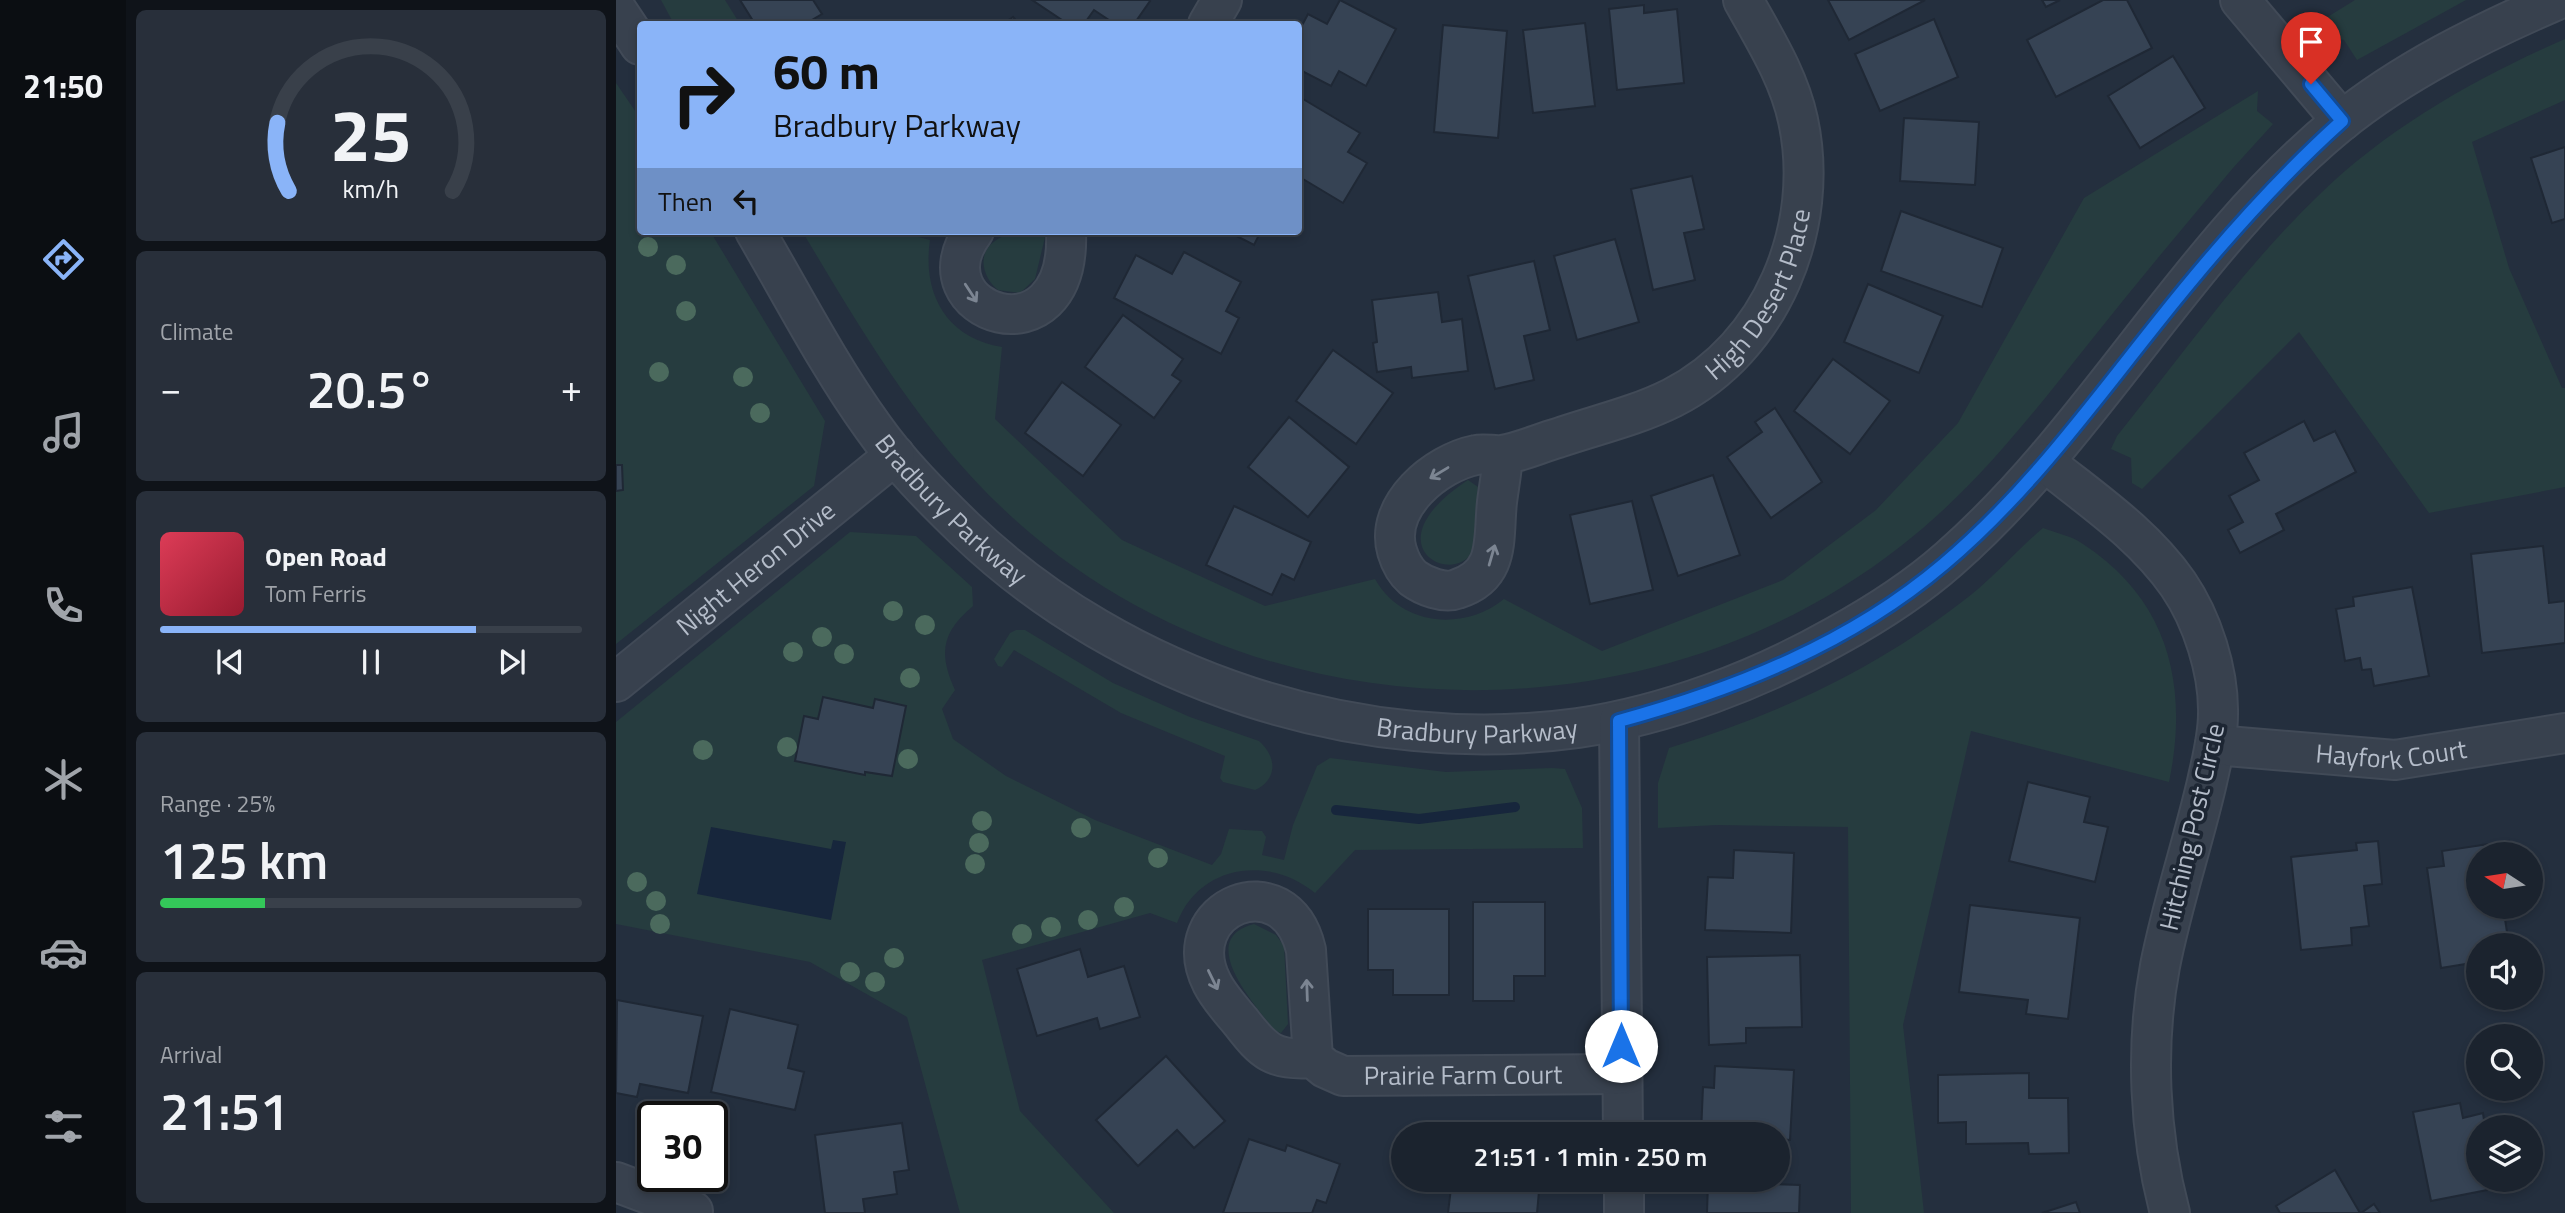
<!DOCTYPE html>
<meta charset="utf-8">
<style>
body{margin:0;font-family:"Titillium Web",sans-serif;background:#282f3a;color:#f1f3f6;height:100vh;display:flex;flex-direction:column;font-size:26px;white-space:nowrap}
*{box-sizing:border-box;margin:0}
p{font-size:23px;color:#a0a4aa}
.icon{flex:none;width:38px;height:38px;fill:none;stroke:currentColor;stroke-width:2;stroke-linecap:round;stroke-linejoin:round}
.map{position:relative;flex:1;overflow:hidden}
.panel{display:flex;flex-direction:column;gap:10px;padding:10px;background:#0f1319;width:490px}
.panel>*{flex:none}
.guide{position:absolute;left:21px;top:21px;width:665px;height:214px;border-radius:7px;box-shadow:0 4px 10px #0003,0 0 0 2px #39404a;background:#8ab4f8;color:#111;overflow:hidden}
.needle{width:46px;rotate:282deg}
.fabs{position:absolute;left:1850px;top:842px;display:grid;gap:14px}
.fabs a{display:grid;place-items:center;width:77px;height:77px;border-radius:50%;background:#1b232e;box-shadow:0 4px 10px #0003,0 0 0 2px #39404a;font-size:35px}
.speed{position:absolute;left:21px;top:1101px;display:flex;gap:14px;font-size:35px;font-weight:700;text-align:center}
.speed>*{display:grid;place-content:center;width:91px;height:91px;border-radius:50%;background:#1b232e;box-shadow:0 4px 10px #0003,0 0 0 2px #39404a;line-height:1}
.speed .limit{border:4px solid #111;border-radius:10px;background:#fff;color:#111}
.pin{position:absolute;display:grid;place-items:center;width:60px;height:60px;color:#fff;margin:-72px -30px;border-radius:50% 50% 50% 0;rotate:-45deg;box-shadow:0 0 7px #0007}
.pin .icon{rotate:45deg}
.me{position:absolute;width:77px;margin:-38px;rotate:0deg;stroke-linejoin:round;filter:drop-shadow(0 0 5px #0008)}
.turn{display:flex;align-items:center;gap:24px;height:147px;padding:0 21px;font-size:32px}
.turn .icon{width:91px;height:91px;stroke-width:2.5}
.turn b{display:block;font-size:49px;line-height:60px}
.then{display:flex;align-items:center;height:66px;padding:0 21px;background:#0003;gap:14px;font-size:26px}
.big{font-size:52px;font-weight:600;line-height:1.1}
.panel .tile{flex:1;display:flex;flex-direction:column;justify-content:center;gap:10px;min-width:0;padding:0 24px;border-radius:10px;background:#282f3a}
.panel .dial{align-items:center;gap:0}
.dial svg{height:182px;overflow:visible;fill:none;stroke:#39404a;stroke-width:7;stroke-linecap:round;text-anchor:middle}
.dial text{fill:#f1f3f6;stroke:none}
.song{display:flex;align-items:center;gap:21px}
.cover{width:84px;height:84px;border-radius:10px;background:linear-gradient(135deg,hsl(350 70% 55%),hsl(350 70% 35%))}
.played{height:7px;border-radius:4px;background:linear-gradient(90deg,#8ab4f8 75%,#39404a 75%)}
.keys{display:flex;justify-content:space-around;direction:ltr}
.heat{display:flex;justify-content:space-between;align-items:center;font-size:38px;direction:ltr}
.charge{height:10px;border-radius:5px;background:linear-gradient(90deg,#34c759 25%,#39404a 0)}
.trip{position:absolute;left:775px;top:1122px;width:399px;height:70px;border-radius:35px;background:#1b232e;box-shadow:0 4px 10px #0003,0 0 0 2px #39404a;font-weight:600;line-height:70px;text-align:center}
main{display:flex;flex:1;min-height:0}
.tab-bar{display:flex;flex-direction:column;width:126px;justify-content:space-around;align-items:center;background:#0b0e12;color:#a0a4aa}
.tab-bar .icon{width:49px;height:49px}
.tab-bar .current{color:#8ab4f8}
.tab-bar b{font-size:32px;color:#f1f3f6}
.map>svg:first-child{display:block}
.green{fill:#263c3f}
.water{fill:#17263c}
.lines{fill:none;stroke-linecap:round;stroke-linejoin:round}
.stream{stroke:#17263c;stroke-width:10}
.building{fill:#364354;stroke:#1f2835;stroke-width:2}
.minor-casing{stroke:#414a57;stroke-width:42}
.minor{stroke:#38414e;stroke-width:38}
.tree{fill:#4b6a5d}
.oneway{stroke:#7c8592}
.route-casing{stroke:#114b97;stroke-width:18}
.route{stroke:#1a73e8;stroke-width:12}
.labels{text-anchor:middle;stroke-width:7;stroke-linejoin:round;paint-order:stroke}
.street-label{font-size:26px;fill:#b4bcc9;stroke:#1d2633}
</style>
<main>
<nav class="tab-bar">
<b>21:50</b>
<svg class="icon current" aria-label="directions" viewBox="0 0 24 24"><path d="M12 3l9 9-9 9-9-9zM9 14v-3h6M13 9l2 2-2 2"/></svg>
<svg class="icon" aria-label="music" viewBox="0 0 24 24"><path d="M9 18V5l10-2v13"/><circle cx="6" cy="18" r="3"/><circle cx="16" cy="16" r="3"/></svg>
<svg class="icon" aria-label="phone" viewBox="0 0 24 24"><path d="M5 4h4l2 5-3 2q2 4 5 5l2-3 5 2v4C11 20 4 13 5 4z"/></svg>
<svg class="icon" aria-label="climate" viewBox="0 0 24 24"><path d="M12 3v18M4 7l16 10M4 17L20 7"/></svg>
<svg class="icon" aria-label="car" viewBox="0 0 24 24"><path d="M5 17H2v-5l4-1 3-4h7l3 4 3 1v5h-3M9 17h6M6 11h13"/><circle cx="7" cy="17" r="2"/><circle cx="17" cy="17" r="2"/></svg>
<svg class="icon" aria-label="filters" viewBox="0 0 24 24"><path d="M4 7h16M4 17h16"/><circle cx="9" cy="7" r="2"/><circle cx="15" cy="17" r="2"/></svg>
</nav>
<section class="panel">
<div class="tile dial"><svg viewBox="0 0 100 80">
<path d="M14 69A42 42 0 1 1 86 69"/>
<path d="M14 69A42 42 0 0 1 9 39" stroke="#8ab4f8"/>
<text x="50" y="56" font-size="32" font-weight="700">25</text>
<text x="50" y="72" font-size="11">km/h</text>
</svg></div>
<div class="tile"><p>Climate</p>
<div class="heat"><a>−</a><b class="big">20.5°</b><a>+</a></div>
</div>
<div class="tile">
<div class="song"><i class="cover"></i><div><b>Open Road</b><p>Tom Ferris</p></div></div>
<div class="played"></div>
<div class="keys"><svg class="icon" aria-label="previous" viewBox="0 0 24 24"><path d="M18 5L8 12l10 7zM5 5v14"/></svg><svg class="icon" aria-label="pause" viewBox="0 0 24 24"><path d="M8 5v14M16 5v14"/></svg><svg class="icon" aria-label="next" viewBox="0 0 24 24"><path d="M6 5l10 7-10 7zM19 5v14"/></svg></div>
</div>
<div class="tile"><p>Range · 25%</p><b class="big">125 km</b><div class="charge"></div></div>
<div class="tile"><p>Arrival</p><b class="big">21:51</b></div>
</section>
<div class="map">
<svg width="1949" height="1213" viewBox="0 0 1949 1213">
<rect width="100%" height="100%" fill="#242f3e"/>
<g class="green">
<path d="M45 0H109L124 24H58Z"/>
<path d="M1739 0H1850L1741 60 1728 40 1704 35 1697 26Z"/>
<path d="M1949 39V100L1856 142 1893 268 1946 388H1949V487L1813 513 1683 332 1526 489 1516 483 1515 458 1495 449 1501 436C1566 355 1628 267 1703 195 1773 127 1860 78 1949 39Z"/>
<path d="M0 83 24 118V231H94L209 421 198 486 0 644Z"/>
<path d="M1642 91 1641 111 1657 124 1617 168C1570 224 1523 280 1477 338 1418 412 1361 487 1285 546 1029 747 639 738 397 518 307 436 248 335 186 231H280L314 240C306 293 330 338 386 347L379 419 506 540 649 606 759 579C786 627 849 631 888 599L986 651 1167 580 1260 510 1342 423 1468 198Z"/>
<path d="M406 231 430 233 419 279 404 293 382 290C367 278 360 254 379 241 386 235 397 234 406 231Z"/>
<path d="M852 480 862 487C860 503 863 541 857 551 837 588 753 545 852 480Z"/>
<path d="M1427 528C1440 533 1456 536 1467 544 1553 600 1573 686 1553 782L1355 731 1287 1025 1308 1213H1235L1232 827 1101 825 1042 828V783L1053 748C1166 713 1263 668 1356 594 1381 574 1402 549 1427 528Z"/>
<path d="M234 532 300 536 356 587 357 606C326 632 322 653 339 690L326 709 337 739 390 776 479 820 596 865 605 854 613 829 646 831 650 837 646 855 668 860 677 825 701 766 714 758 830 772 936 768 949 769 966 808 967 848 739 850 699 893C654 855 583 864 561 923L534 913 366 960 404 1111 498 1213H344L291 1017 194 962 0 924V722Z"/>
<path d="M400 630H409L497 683 574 717 643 741C661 757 662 779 639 790L607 782 604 778 609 756 505 713 398 650 386 667 382 666 378 659 394 633Z"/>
<path d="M638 924 660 935 668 946 672 1024 665 1033 659 1031C640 1006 578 939 638 924Z"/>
</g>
<path class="water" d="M95 827 215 849 217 840 230 842 215 920 81 894Z"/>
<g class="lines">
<path class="stream" d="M720 810 803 819 899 807"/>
</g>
<g class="building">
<path d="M124 0H197L206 14 189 24H139Z"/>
<path d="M416 0H533L534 1 518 24H499L478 10 468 24H452Z"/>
<path d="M724 0 780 29 750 86 723 71 715 86 682 69V33L692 14 711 24Z"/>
<path d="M1212 0H1309L1233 40Z"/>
<path d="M1426 0H1444L1430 7Z"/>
<path d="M1487 0H1511L1536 48 1440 97 1411 40Z"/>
<path d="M1028 5V13L1061 9 1068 83 1001 90 993 9Z"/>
<path d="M397 17 403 24H387Z"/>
<path d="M1318 19 1342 77 1264 111 1239 54Z"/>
<path d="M969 23 979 106 917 113 907 30Z"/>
<path d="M827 25 891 31 882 138 818 132Z"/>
<path d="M1557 56 1589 108 1524 148 1492 96Z"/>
<path d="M682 96 744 133 732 152 751 163 727 203 682 176Z"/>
<path d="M1288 118 1363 122 1359 185 1284 181Z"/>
<path d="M1949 147V219L1936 223 1915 158Z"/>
<path d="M1076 176 1088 229 1068 233 1079 280 1037 290 1015 189Z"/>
<path d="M1285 211 1387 248 1366 307 1265 271Z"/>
<path d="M611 231H645L638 245Z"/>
<path d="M999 239 1023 322 961 340 938 256Z"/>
<path d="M568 252 625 282 610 311 623 318 605 354 498 298 520 255 556 274Z"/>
<path d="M918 261 934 330 908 336 918 380 879 389 852 276Z"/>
<path d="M1252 284 1327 316 1303 373 1228 342Z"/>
<path d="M822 292 826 322 846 319 852 371 796 378 795 367 761 372 757 343 761 342 756 300Z"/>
<path d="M507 315 567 359 556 375 565 381 538 418 469 367Z"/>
<path d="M717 350 777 393 740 444 680 401Z"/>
<path d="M1217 359 1274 401 1234 454 1178 411Z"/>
<path d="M446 382 505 425 467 476 409 433Z"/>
<path d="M1159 408 1206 482 1155 518 1111 457 1146 432 1139 422Z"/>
<path d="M673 417 733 467 692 517 632 467Z"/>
<path d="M1688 421 1698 441 1719 431 1740 472 1660 514 1668 530 1624 553 1612 530 1627 522 1613 496 1643 480 1628 453Z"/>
<path d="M0 465H6L7 490 0 491Z"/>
<path d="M1097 475 1124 555 1062 576 1035 496Z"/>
<path d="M1016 501 1037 590 974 604 954 515Z"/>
<path d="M618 506 695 542 678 580 666 574 656 595 590 565Z"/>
<path d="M1927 546 1933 603 1949 601V643L1866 653 1855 554Z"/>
<path d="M1796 587 1813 676 1758 686 1755 669 1746 670 1744 658 1729 661 1720 609 1738 606 1737 597Z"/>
<path d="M207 697 257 708 259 699 290 706 276 776 249 772V775L179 761 188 716 202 719Z"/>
<path d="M1412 782 1474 797 1468 822 1492 827 1479 882 1393 861Z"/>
<path d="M1762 841 1766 884 1748 886 1753 926 1735 928 1736 945 1685 950 1675 857 1741 850 1740 843Z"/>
<path d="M1893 841 1895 854H1862V906H1887L1893 945H1862V962L1825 968 1811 868 1828 866 1826 851Z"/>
<path d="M1118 850 1178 853 1175 933 1089 930 1092 877 1117 878Z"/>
<path d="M857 902H929V976H898V1001H857Z"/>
<path d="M1354 905 1464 918 1452 1019 1410 1014 1412 1000 1343 992Z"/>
<path d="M752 909H833V995H777V970H752Z"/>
<path d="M464 949 472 977 508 966 524 1017 484 1029 481 1018 421 1036 401 969Z"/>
<path d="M1184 955 1186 1027 1130 1028V1043L1093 1045 1091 957Z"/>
<path d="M1 1000 87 1016 72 1093 24 1084 21 1097 0 1093Z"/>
<path d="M114 1009 182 1025 172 1068 188 1072 179 1110 95 1092Z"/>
<path d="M550 1056 609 1121 578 1148 561 1130 522 1166 480 1120Z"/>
<path d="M1099 1066 1178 1070 1174 1140 1162 1139V1134H1085L1087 1087 1098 1088Z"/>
<path d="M1413 1073V1098H1452L1453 1153 1413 1154 1412 1143 1350 1144V1122L1322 1123V1075Z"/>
<path d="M1844 1103 1847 1118 1867 1113 1869 1127H1862V1180H1901L1902 1184 1815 1201 1797 1112Z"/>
<path d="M286 1123 293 1170 278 1172 281 1194 247 1199 249 1213H209L199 1135Z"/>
<path d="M633 1139 669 1151 671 1145 724 1164 710 1203 701 1200 696 1213H607Z"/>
<path d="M1719 1170 1744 1213H1664L1660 1206Z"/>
<path d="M836 1180H924L921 1213H832Z"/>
<path d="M1092 1182 1184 1185 1183 1213H1091Z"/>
<path d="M1460 1202 1464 1213H1426Z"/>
<path d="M1758 1204 1764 1213H1745Z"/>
</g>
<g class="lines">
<defs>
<g id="minor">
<path d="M1624 0 1726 121"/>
<path d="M0 9 24 45"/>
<path d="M592 24 606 0"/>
<path id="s1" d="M139 231C177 296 213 366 257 427 283 464 317 498 349 529 507 681 745 758 962 728 1051 715 1142 680 1220 636 1260 614 1299 589 1333 559 1480 430 1571 248 1722 124 1787 71 1865 33 1941 0"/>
<path d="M358 231C297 312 456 368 450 231"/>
<path id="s2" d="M887 455C886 471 883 486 881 502 877 539 885 575 841 589 828 594 808 586 797 578 789 571 784 561 781 551 768 506 820 463 860 455 868 453 878 456 886 455 905 452 924 443 942 438 980 425 1020 416 1056 398 1156 347 1205 227 1182 120 1173 77 1148 38 1127 0"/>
<path d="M1430 463C1476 500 1527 534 1562 584 1586 619 1603 671 1602 714 1602 737 1596 759 1591 782 1577 843 1556 904 1544 966 1529 1046 1533 1134 1554 1213"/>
<path id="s3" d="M0 682 279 455"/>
<path d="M1003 721 1007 1134"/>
<path id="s4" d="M1599 745 1779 760 1949 733"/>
<path id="s5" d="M697 1058C658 1061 648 1052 625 1022 615 1010 603 997 596 983 558 908 669 861 690 950L697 1058 709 1068 727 1076 1005 1074"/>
<path d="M1008 1180V1213"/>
<path d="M0 1182 77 1211"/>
</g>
</defs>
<use href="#minor" class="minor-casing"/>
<use href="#minor" class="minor"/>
</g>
<g class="tree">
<circle cx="32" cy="247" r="10"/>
<circle cx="60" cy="265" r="10"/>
<circle cx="70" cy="311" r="10"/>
<circle cx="43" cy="372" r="10"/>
<circle cx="127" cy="377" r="10"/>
<circle cx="144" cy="413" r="10"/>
<circle cx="277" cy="611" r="10"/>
<circle cx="309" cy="625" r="10"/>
<circle cx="206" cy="637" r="10"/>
<circle cx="177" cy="652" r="10"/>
<circle cx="228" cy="654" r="10"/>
<circle cx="294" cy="678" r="10"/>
<circle cx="171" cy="747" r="10"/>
<circle cx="87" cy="750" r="10"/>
<circle cx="292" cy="759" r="10"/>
<circle cx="366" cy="821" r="10"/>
<circle cx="465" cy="828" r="10"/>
<circle cx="363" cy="843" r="10"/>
<circle cx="542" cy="858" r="10"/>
<circle cx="359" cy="864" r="10"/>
<circle cx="21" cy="882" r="10"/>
<circle cx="40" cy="901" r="10"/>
<circle cx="508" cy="907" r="10"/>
<circle cx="472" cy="920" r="10"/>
<circle cx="44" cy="924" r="10"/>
<circle cx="435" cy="927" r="10"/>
<circle cx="406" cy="934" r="10"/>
<circle cx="278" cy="958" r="10"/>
<circle cx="234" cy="972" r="10"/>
<circle cx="259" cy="982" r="10"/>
</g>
<defs><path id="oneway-shaft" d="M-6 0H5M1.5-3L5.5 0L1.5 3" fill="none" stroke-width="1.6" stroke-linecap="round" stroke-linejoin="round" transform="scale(1.75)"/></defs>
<g class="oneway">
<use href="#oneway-shaft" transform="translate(355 293) rotate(57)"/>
<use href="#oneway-shaft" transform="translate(823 473) rotate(149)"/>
<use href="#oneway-shaft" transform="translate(876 555) rotate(-74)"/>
<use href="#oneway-shaft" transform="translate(597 980) rotate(64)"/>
<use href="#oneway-shaft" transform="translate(691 990) rotate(-92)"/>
</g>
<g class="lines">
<defs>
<path id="route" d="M1005 1046 1003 721C1120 689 1235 643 1328 564 1411 494 1474 407 1541 323 1598 251 1658 182 1726 121L1695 84"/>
</defs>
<use href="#route" class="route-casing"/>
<use href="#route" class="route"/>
</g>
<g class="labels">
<g class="street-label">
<text dy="9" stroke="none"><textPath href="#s2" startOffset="714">High Desert Place</textPath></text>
<text dy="9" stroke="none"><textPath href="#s1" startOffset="343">Bradbury Parkway</textPath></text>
<text dy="9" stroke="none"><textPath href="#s3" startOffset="180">Night Heron Drive</textPath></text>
<text dy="9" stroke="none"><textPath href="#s1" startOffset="931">Bradbury Parkway</textPath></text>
<text dy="9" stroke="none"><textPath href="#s4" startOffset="177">Hayfork Court</textPath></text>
<text transform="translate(1576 827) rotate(-77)" y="9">Hitching Post Circle</text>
<text dy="9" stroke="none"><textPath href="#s5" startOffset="586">Prairie Farm Court</textPath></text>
</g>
</g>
</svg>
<div class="fabs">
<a><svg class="needle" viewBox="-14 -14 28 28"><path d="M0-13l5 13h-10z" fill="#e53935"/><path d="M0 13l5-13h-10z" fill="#a0a4aa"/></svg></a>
<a><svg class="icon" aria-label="sound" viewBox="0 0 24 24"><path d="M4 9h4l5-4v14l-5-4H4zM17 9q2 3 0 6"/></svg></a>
<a><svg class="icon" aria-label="search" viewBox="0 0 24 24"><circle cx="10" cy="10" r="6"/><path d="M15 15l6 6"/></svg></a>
<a><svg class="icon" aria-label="layers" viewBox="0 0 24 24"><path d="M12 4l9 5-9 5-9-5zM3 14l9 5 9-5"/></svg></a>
</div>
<div class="speed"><div class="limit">30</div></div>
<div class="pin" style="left:1695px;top:84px;background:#d93025"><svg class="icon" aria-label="arrive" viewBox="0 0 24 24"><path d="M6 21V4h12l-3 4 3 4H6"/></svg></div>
<svg class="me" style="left:1005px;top:1046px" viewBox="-20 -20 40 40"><circle r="19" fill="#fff"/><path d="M0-13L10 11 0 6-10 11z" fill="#1a73e8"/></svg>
<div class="trip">21:51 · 1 min · 250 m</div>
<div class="guide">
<div class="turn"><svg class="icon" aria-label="right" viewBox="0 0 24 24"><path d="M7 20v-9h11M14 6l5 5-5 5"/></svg><div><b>60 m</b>Bradbury Parkway</div></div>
<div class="then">Then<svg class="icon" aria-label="left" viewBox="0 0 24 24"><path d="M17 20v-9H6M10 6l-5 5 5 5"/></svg></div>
</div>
</div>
</main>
